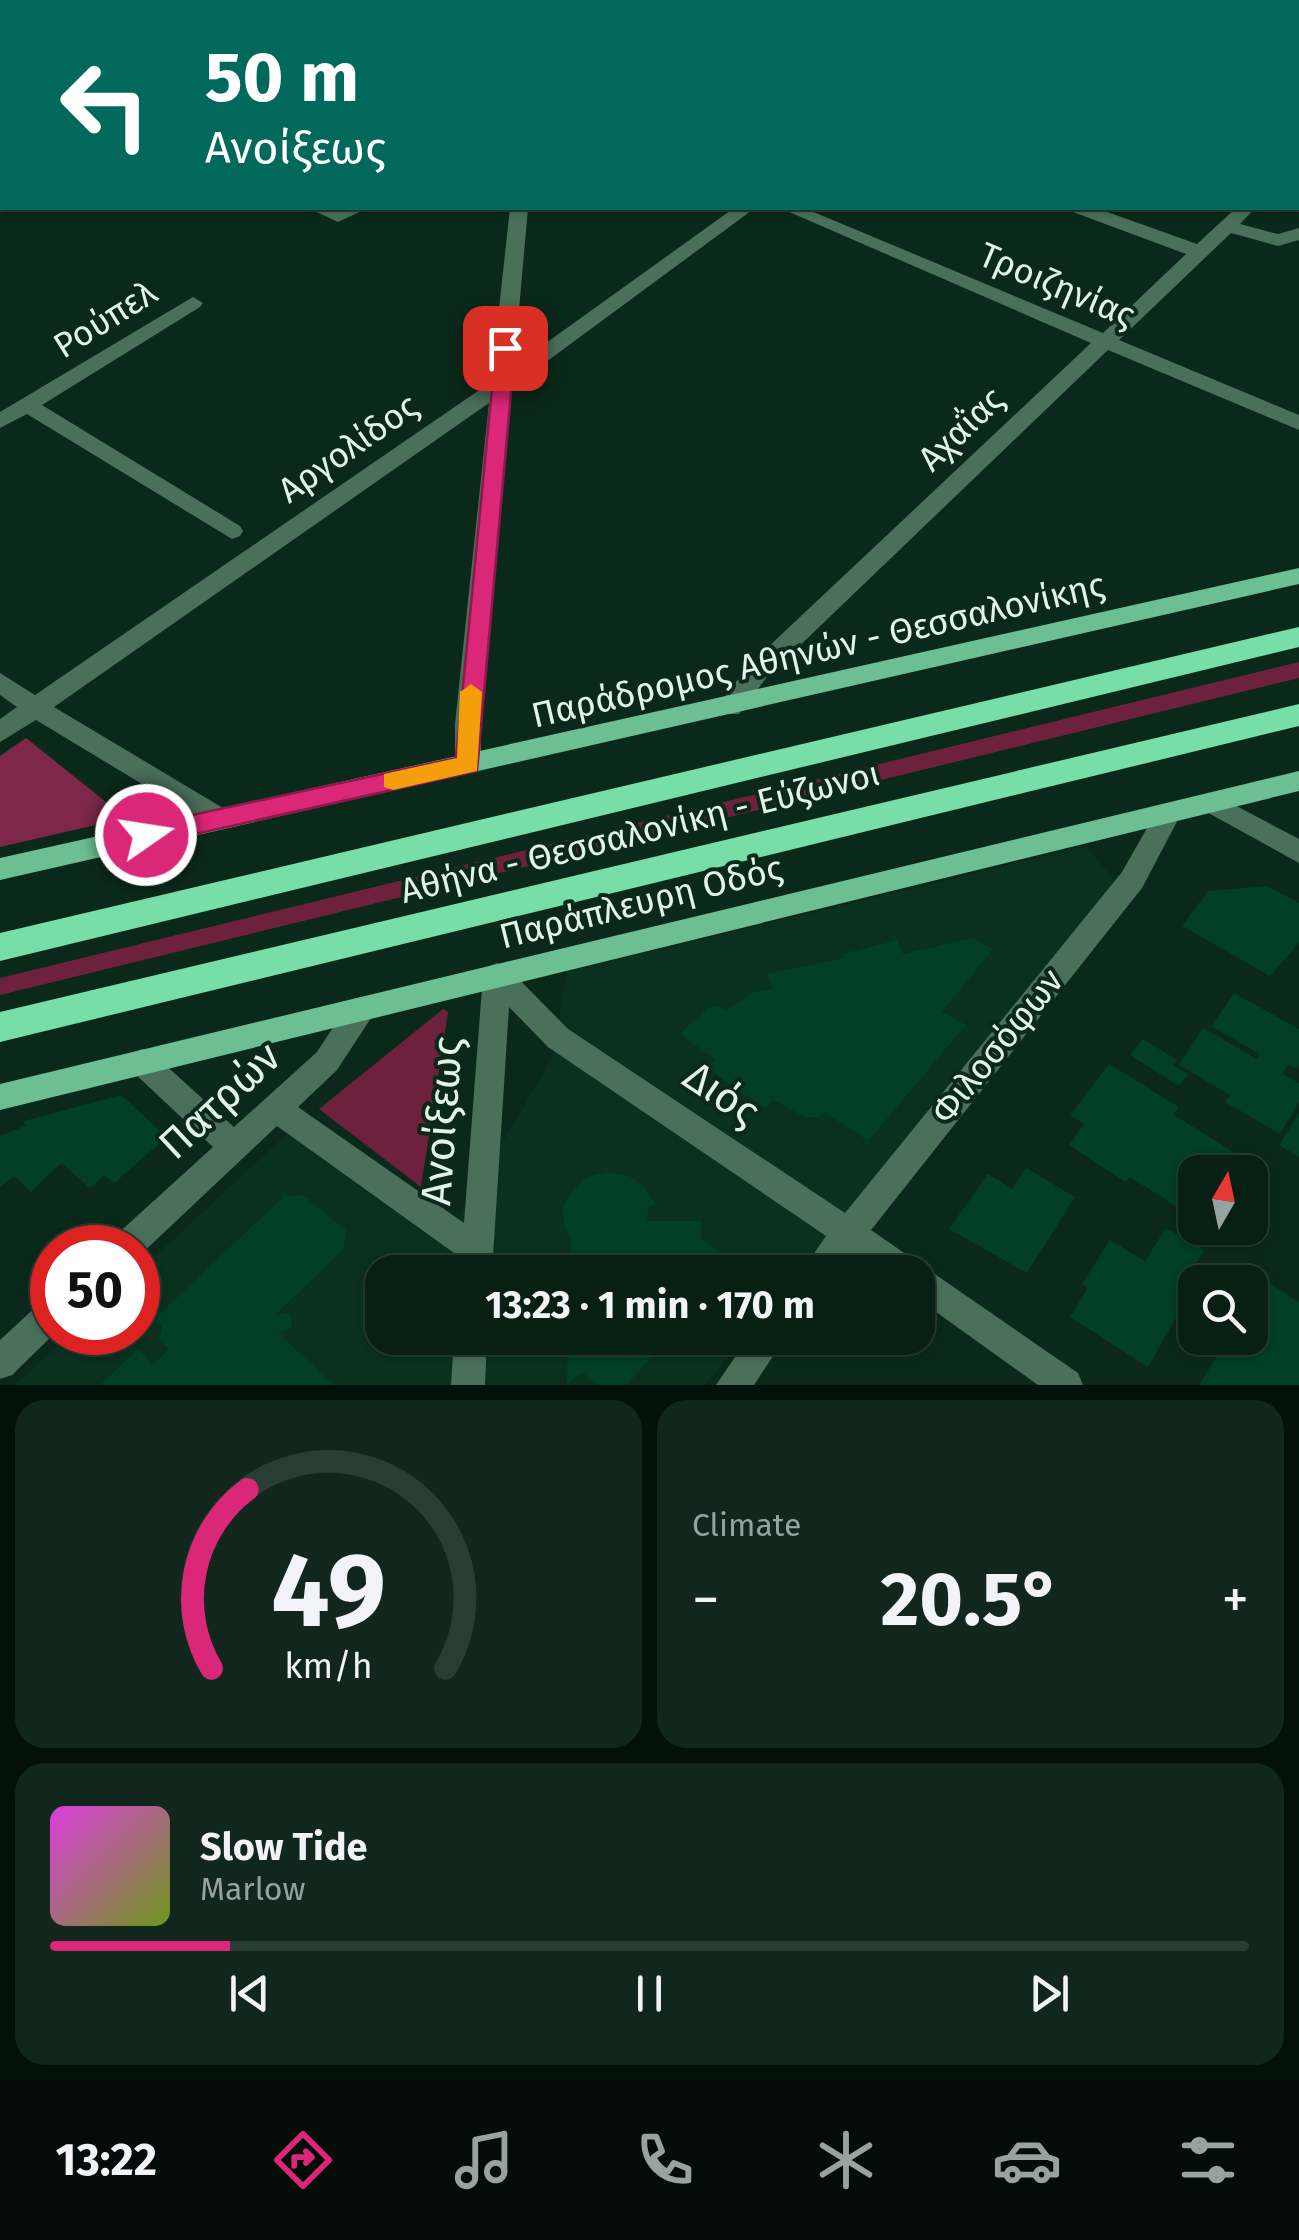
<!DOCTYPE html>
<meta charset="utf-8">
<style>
body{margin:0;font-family:"Fira Sans",sans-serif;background:#11271d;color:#f1f3f6;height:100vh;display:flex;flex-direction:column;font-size:38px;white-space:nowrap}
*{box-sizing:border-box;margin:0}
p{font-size:32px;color:#98a2a0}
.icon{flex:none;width:55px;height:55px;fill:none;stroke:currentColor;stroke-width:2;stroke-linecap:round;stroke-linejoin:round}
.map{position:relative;height:1385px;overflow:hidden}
.side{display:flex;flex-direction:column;gap:15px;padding:15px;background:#04110b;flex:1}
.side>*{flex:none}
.banner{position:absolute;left:0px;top:0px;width:1300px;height:210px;box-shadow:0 2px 8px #0004,0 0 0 2px #293d34;background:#00695c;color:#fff;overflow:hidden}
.needle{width:65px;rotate:9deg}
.controls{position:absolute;left:1178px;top:1155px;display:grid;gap:20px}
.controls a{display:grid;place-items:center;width:90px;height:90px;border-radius:20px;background:#081f14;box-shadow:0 2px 8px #0004,0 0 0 2px #293d34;font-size:50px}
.speed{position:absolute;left:30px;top:1225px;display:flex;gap:20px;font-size:50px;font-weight:700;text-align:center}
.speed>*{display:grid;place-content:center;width:130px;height:130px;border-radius:50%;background:#081f14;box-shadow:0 2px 8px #0004,0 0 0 2px #293d34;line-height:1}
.speed .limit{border:15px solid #d22;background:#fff;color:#111}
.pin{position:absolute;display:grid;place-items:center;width:85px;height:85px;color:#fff;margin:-42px;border-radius:20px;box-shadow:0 5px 15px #0006}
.me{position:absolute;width:110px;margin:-55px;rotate:77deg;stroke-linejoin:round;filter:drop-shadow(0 0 8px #0008)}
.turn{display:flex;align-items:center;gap:35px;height:210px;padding:0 40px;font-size:45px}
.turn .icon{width:130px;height:130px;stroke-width:2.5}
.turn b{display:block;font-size:70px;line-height:85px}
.big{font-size:75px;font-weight:700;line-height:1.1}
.side .card{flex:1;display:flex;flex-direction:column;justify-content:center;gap:15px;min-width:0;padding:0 35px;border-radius:30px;background:#11271d}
.side .dial{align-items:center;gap:0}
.dial svg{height:260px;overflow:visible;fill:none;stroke:#293d34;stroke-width:7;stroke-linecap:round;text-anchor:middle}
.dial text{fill:#f1f3f6;stroke:none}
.song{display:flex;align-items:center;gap:30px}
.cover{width:120px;height:120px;border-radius:15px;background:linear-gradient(135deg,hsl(300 70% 55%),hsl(80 70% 35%))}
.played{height:10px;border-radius:5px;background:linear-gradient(90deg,#db2777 15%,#293d34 15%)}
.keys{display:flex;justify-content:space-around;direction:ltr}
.heat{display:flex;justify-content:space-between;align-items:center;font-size:55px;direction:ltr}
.side .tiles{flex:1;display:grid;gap:15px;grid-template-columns:1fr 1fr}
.card:last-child{grid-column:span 2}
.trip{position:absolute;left:365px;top:1255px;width:570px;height:100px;border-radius:30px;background:#081f14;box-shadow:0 2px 8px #0004,0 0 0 2px #293d34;font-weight:700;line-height:100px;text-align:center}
.tabs{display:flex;height:160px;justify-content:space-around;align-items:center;background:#030c08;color:#98a2a0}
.tabs .icon{width:70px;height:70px}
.tabs .active{color:#db2777}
.tabs b{font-size:45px;color:#f1f3f6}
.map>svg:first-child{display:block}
.built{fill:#09311e}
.green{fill:#6d213d}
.forest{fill:#7e2748}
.building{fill:#013f26}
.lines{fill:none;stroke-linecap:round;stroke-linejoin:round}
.minor{fill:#4a705a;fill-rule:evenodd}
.major{fill:#6cbf92;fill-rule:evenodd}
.highway{fill:#78dea8;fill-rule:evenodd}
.route{fill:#db2777;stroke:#8e194d;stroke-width:2.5}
.slow{fill:#f59e0b}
.labels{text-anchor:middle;stroke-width:8;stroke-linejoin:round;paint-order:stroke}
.street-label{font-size:35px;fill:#e2f3e8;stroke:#0b291a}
.near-street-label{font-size:42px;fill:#e2f3e8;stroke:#0b291a}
</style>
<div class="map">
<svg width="1299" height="1385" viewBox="0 0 1299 1385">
<rect width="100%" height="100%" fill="#0b291a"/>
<path class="built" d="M1086 846 1116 882 797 1272H382V1338H744L705 1385H15L72 1333 138 1332V1272L287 1134 442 1244 552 1059 567 972Z"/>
<g class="green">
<path d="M1299 662V678L0 995V978Z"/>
<path d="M443 1009 448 1012 421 1187 319 1109Z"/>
</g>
<path class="forest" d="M26 738 126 818 0 847V756Z"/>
<g class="building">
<path d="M1267 886 1299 903V943L1270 976 1182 926 1208 891Z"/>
<path d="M972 938 993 949 942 1012 966 1025 868 1141 824 1112 819 1117H805L773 1100 765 1109 707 1068 715 1059 679 1034 708 1008 718 1005 726 1011 754 992 773 989 766 974 844 958 842 954 897 940 903 954Z"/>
<path d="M1234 993 1299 1029V1065L1297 1069 1289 1064 1283 1074 1299 1083V1102L1280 1134 1225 1102 1230 1095 1179 1065 1203 1028 1257 1059 1260 1054 1211 1026Z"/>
<path d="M1143 1039 1177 1060 1173 1065 1188 1074 1179 1086 1130 1055Z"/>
<path d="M1109 1064 1179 1107 1174 1115 1246 1160 1237 1172H1195L1193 1217 1130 1177 1125 1182 1069 1145 1084 1124 1070 1115Z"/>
<path d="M121 1095 167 1137 114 1183 104 1175 90 1188 61 1163 31 1192 14 1176 0 1187V1136L25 1126 24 1121Z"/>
<path d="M1299 1113V1157L1279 1145Z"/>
<path d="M1026 1168 1075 1197 1027 1273 949 1229 988 1174 1012 1189Z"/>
<path d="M608 1172 629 1176 645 1187 655 1204 648 1209 647 1221H701V1238L726 1257 712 1272H570L571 1239 564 1226 563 1207 573 1190 588 1177Z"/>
<path d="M303 1195 346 1230 344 1249 275 1315 291 1313 292 1328 278 1333 335 1385H100L138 1349 153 1364 169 1349 159 1340 162 1326 154 1319 284 1196Z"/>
<path d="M1166 1228 1204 1250 1186 1281 1194 1286 1148 1367 1070 1317 1088 1288 1082 1284 1110 1240 1145 1261Z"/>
<path d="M1263 1279 1299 1302V1385H1199L1228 1338H1250V1300Z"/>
<path d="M568 1338H667L627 1385H597L582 1372 567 1385Z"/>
</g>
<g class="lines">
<g class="minor">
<path d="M289 0H310L311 2H291Z"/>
<rect x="525" y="0" width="16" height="2"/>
<path d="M851 0H873L874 2H853Z"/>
<path d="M2 6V16L0 17V7Z"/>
<path d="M1299 153V165H1298V153Z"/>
<path d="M0 162 2 163V176L0 175Z"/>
<path d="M308 208H368L338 222Z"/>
<path d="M510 208H528L514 366 734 208H755L512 387 481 724V764L477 771H459L455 764V724L489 403 54 707 228 811 232 818 228 825H210L36 720 0 742V719L17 707 0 695V673L35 695 491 382Z"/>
<path d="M780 208H804L1103 333 1186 254 1073 212 1071 208H1096L1197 244 1236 208H1255L1240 224 1278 234 1299 228V240L1278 246 1231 233 1119 340 1299 415V430L1108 350 766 678 739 714H721L717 707 748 666 1091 343Z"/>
<path d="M193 297 203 303 200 307 42 405 240 526 243 531 240 536 232 539 27 414 0 428V412Z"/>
<path d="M1212 793 1299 839V863L1203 810 1199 803 1203 796Z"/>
<path d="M1168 804 1177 807 1181 814 1142 888 871 1230 1078 1373 1083 1385H1038L918 1299V1272H880L852 1253 837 1272H801L826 1236 548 1047 509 1007 492 1272H460L461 1258 277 1126 138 1257V1248H109L114 1237 213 1147 132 1071 127 1062 132 1053 142 1049 152 1053 234 1127 317 1052 351 1000 361 997 371 1000 375 1009 371 1018 337 1070 298 1107 464 1223 483 975 487 967 497 963 507 967 568 1029 845 1213 1122 872 1159 807Z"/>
<path d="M52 1298V1332H56L12 1375 0 1379V1340L40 1303Z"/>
<path d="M454 1338H487L485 1385H451Z"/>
<path d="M748 1338H785L754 1385H716Z"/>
</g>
<g class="major">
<path d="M1299 568V584L0 880V858Z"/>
<path d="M1299 771V791L0 1110V1084Z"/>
</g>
<g class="highway">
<path d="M1299 627V647L0 961V933Z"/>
<path d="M1299 704V726L0 1042V1012Z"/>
</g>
</g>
<path class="route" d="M505 343 515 348 477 771 146 845 137 842 134 835 146 825 456 758 496 348Z"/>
<path class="slow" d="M471 684 482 692 477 771 393 790 384 787V774L457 758 460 692Z"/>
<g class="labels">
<g class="street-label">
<text transform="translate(1057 285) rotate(23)" y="12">Τροιζηνίας</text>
<text transform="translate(105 319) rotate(-32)" y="12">Ρούπελ</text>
<text transform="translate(961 429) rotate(-44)" y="12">Αχαΐας</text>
<text transform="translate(348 448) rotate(-35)" y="12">Αργολίδος</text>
<text transform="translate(818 650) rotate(-13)" y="12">Παράδρομος Αθηνών - Θεσσαλονίκης</text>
<text transform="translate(640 832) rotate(-14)" y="12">Αθήνα - Θεσσαλονίκη - Εύζωνοι</text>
<text transform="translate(641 902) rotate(-14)" y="12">Παράπλευρη Οδός</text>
<text transform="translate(997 1046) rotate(-51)" y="12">Φιλοσόφων</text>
</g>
<g class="near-street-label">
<text transform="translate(722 1093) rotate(34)" y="15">Διός</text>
<text transform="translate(219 1100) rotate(-43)" y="15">Πατρών</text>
<text transform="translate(441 1121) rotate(-86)" y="15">Ανοίξεως</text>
</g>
</g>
</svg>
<div class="controls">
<a><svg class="needle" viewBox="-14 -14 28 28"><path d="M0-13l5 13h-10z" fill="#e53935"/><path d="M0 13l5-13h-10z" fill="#98a2a0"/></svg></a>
<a><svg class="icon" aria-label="search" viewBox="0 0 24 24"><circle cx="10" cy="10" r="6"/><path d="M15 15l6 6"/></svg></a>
</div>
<div class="speed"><div class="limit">50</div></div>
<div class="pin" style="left:505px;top:348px;background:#d93025"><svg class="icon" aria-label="arrive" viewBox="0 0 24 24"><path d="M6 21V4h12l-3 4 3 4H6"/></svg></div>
<svg class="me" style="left:146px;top:835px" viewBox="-20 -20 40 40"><circle r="17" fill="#db2777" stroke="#fff" stroke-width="3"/><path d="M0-11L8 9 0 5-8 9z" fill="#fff"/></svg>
<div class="trip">13:23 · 1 min · 170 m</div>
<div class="banner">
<div class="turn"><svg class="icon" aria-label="left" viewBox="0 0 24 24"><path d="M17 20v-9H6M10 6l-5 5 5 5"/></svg><div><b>50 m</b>Ανοίξεως</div></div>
</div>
</div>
<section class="side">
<div class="tiles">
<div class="card dial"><svg viewBox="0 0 100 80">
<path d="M14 69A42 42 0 1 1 86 69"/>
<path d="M14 69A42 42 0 0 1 25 14" stroke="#db2777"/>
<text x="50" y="56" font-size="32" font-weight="700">49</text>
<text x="50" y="72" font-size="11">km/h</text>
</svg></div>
<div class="card"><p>Climate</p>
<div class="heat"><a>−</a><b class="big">20.5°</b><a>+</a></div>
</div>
<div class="card">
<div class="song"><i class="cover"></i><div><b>Slow Tide</b><p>Marlow</p></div></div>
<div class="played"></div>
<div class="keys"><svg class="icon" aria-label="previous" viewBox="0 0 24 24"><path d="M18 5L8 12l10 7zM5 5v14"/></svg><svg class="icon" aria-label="pause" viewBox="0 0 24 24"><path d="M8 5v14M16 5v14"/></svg><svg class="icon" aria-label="next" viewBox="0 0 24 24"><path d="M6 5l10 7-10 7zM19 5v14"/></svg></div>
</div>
</div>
</section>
<nav class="tabs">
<b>13:22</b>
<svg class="icon active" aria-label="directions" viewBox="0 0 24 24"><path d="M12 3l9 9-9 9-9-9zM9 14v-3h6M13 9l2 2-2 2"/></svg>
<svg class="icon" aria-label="music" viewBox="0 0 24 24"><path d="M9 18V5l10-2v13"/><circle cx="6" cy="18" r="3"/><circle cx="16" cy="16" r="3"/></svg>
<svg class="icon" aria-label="phone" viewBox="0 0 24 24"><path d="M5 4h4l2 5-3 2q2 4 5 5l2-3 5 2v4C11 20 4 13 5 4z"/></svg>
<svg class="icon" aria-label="climate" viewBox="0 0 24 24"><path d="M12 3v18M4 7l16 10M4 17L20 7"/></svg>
<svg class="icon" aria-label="car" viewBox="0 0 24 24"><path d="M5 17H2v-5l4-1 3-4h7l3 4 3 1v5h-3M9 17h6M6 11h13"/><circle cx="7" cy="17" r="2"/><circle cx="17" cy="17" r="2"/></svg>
<svg class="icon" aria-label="filters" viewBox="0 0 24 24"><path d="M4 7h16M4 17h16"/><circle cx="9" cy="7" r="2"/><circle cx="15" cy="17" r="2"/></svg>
</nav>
